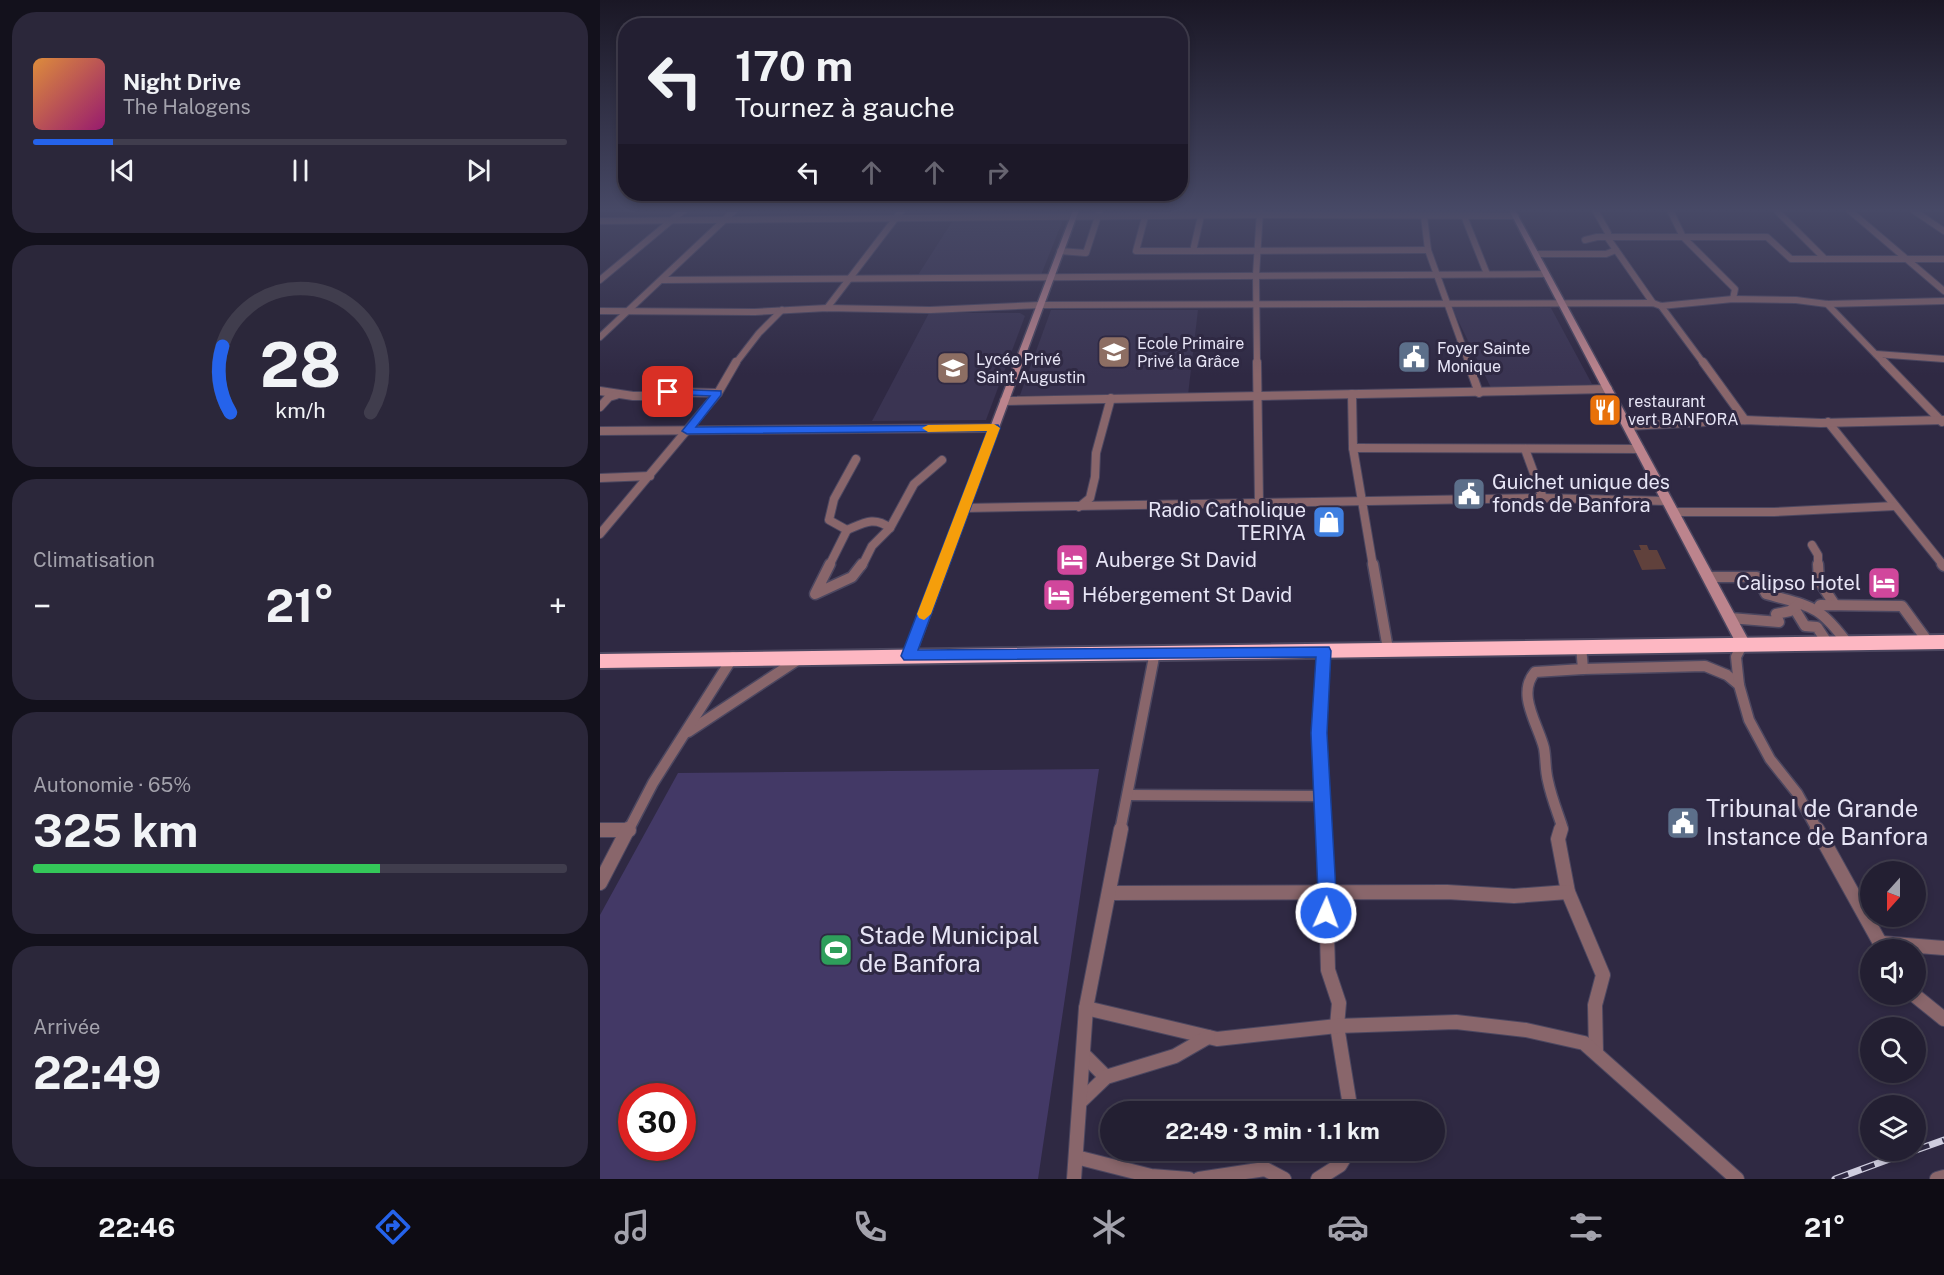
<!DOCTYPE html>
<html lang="fr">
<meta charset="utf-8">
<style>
body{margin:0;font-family:"Public Sans",sans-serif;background:#2b273a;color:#f1f3f6;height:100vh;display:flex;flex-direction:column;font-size:22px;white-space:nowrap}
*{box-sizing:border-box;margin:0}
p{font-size:20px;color:#a3a2ac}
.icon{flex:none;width:33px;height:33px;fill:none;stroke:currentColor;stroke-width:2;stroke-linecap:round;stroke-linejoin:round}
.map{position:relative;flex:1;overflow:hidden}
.sheet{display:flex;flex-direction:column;gap:12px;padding:12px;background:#13111c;width:600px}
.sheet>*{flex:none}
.banner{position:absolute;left:18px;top:18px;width:570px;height:183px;border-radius:24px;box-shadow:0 3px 9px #0003,0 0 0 2px #403d4d;background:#231f32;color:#f1f3f6;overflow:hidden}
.needle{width:39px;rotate:201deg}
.buttons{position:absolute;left:1260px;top:861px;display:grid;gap:12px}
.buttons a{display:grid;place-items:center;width:66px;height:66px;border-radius:50%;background:#231f32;box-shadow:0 3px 9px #0003,0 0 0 2px #403d4d;font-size:30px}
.speed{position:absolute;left:18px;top:1083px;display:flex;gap:12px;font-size:30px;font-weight:700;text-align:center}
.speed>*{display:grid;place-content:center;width:78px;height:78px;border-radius:50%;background:#231f32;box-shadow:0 3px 9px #0003,0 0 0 2px #403d4d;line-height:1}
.speed .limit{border:9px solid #d22;background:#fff;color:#111}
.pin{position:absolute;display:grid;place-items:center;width:51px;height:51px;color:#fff;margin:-26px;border-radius:12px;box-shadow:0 3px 9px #0006}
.me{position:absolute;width:66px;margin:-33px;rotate:2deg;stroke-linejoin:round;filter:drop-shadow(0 0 4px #0008)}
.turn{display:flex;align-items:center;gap:21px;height:126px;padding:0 18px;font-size:27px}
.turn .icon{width:78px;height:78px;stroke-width:2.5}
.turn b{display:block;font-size:42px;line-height:51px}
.lanes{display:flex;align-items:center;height:57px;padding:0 18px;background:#0003;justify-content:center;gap:30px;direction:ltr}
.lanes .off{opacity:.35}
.big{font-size:45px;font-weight:700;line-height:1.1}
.sheet .tile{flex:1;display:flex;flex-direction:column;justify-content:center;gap:9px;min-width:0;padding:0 21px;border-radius:24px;background:#2b273a}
.sheet .dial{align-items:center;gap:0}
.dial svg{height:156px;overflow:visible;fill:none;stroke:#403d4d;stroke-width:7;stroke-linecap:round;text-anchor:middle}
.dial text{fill:#f1f3f6;stroke:none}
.song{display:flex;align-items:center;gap:18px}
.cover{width:72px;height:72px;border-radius:9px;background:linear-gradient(135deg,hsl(30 70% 55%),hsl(320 70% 35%))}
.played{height:6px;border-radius:3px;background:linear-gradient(90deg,#2563eb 15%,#403d4d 15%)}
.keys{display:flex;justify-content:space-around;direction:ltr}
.heat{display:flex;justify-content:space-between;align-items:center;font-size:33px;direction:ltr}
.charge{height:9px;border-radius:4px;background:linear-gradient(90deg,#34c759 65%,#403d4d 0)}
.trip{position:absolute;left:500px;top:1101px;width:345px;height:60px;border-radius:30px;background:#231f32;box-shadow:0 3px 9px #0003,0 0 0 2px #403d4d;font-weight:700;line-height:60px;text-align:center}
.tab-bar{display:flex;height:96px;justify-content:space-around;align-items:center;background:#0e0c14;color:#a3a2ac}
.tab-bar .icon{width:42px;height:42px}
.tab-bar .current{color:#2563eb}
.tab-bar b{font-size:27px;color:#f1f3f6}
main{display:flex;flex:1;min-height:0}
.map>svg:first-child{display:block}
.built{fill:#3a3452}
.green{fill:#433966;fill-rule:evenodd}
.building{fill:#60413c}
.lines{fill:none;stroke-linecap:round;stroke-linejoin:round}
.street-far3-casing{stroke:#4c4760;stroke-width:8}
.street-far2-casing{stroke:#4c4760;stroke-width:10}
.street-far1-casing{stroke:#4c4760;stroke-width:13}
.street-casing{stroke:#4c4760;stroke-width:16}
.secondary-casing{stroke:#4c4760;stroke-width:3}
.highway-casing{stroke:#4c4760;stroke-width:4}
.street-far3{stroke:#89666b;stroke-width:6}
.street-far2{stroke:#89666b;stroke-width:8}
.street-far1{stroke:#89666b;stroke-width:10}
.street{stroke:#89666b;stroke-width:14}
.secondary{fill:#bc848d;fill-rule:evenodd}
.highway{fill:#fdb7c2;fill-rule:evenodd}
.rail-casing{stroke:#cfcddf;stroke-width:7}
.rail{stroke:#2f2943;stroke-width:4.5;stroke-dasharray:14;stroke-linecap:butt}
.route{fill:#2563eb;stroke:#184099;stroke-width:1.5}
.slow{fill:#f59e0b}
.labels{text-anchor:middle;stroke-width:6;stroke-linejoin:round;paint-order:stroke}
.far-poi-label{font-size:16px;fill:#e7e5f6;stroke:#2f2943;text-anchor:start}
.poi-label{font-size:20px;fill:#e7e5f6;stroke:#2f2943;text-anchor:start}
.near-poi-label{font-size:24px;fill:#e7e5f6;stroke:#2f2943;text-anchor:start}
</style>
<main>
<section class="sheet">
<div class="tile">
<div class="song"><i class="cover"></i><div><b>Night Drive</b><p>The Halogens</p></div></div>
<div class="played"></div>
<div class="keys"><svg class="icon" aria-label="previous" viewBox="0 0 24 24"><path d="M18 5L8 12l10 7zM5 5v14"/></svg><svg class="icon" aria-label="pause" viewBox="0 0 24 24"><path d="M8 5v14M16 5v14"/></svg><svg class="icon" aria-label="next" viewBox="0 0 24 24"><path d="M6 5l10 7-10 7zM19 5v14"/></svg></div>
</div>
<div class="tile dial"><svg viewBox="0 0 100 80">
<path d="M14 69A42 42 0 1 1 86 69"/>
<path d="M14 69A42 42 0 0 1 10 35" stroke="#2563eb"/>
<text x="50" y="56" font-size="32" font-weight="700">28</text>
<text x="50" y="72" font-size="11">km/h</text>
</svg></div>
<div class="tile"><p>Climatisation</p>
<div class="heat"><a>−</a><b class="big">21°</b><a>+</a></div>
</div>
<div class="tile"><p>Autonomie · 65%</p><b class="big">325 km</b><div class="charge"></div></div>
<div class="tile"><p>Arrivée</p><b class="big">22:49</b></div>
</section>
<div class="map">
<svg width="1344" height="1179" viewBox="0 0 1344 1179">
<rect width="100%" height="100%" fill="#2f2943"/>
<g class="built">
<path d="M353 220H463L441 275H318Z"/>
<path d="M852 308H951L992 384 892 390Z"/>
<path d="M451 310H598L588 395H420Z"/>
<path d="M329 313H420L425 316 386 420 272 421Z"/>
</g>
<path class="green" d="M499 769 438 1179H0V915L78 773ZM32 1096H82V1148H32Z"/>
<path class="building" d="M1039 545H1047L1049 550H1057L1066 569 1042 570 1033 550H1041Z"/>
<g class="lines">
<defs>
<g id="street-far3">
<path d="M995 210 1008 233 1007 237 1053 303"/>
<path d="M1070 210 1083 237 1135 289 1133 299"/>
<path d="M1176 210 1225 259"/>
<path d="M1249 210 1344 291"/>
<path d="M1313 210 1344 231"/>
<path d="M824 216 828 250 869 364"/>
<path d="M864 216 887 274"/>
<path d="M545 217 536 251H593L601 216"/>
<path d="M0 221 660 215 916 216"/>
<path d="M985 240 997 237H1167L1191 259H1344"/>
<path d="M460 251 486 253 500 210"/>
<path d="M593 251 828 250"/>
<path d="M936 254H1006L1016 250"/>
<path d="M0 280 84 210"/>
<path d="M62 280 946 274"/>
<path d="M1227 304 1285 364"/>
<path d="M1061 306 1104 364"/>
<path d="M227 308 302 210"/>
<path d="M0 311 155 312 227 308 330 310 440 305 1053 303 1061 306 1133 299 1196 300 1227 304 1344 301"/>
<path d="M0 337 135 210"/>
<path d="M1276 354 1344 359"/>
<path d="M135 364 159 333 182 310"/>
<path d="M657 364 656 275 660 211"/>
</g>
<g id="street-far2">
<path d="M657 362 659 503"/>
<path d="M868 362 879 393"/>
<path d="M1103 362 1145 420"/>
<path d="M1284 362 1342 422"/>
<path d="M0 391 33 396H53L68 392 118 393"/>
<path d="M752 394 753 448 773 566"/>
<path d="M404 401 1008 389"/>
<path d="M0 407 9 397 16 395"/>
<path d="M1228 422 1344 566"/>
<path d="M1028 426 1145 420 1221 423 1344 420"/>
<path d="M0 431 394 428"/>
<path d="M753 448 1040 449"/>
<path d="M925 449 943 498"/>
<path d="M0 478 50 476"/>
<path d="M479 507 490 498 495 477 496 453 511 398"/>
<path d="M364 508 943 498 1067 501"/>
<path d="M1074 512H1174L1295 506"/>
<path d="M290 528 314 484 342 460"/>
<path d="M247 530 229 520 234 499 256 459"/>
<path d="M0 534 118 393 136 362"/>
<path d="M1212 545 1218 555V566"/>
<path d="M229 566 247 530C264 523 274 516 290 528L272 546 262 566"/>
</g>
<g id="street-far1">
<path d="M230 564 215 594 252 577 262 564"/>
<path d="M773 564 788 649"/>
<path d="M1218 564 1219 581 1235 605"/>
<path d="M1342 564 1344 566"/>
<path d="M1108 577H1157L1166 594C1212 607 1218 604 1248 644"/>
<path d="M1194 608 1205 626 1217 627 1228 644"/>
<path d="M1218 609 1220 605 1302 606 1329 643"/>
<path d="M1130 618 1179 622 1176 614 1190 611 1199 604"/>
<path d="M983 669 1105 666 1127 675 1139 685 1149 720 1170 759 1197 793 1218 831"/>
<path d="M1139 685 1136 657 1143 643"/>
<path d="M88 732 199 659"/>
<path d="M528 795 722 796"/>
<path d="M0 830H29"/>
<path d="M28 831 53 783 133 657"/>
<path d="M520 831 555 652"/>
<path d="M724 831 719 733 724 651"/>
<path d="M961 831 962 826C957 811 951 796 948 781 945 770 946 758 944 748 938 724 916 694 935 672L983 669 981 646"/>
</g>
<g id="street">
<path d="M724 829 728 970 739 1003 737 1026 751 1112"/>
<path d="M961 829 958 839 968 892 1003 975 995 1005 996 1052"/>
<path d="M1217 829 1284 950"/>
<path d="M0 830H29"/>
<path d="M0 883 28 829"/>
<path d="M509 893 847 892 914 896 968 892"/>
<path d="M1281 943 1344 948"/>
<path d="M1313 994 1344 1019"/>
<path d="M486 1008 617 1039 737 1026 856 1022 926 1030 984 1043 1137 1179"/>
<path d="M483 1054 506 1077"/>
<path d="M480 1102 506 1077 575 1056 608 1037"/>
<path d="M476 1157 551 1176 589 1179"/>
<path d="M474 1179 486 1008 521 829"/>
<path d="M599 1179 665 1169 684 1179"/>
<path d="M718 1179 740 1165 749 1150"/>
<path d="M1337 1179 1344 1177"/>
</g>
<g id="secondary">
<path d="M473 210H479L315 656 314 660 309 661 304 660 303 656Z"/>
<path d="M909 210H915L1148 639 1149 643 1148 647H1138Z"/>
</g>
<path id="highway" d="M1344 635V649L0 668V654Z"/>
</defs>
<use href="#street-far3" class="street-far3-casing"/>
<use href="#street-far2" class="street-far2-casing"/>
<use href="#street-far1" class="street-far1-casing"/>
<use href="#street" class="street-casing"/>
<use href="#secondary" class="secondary-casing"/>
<use href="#highway" class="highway-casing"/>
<use href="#street-far3" class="street-far3"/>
<use href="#street-far2" class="street-far2"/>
<use href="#street-far1" class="street-far1"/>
<use href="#street" class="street"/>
<use href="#secondary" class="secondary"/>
<use href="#highway" class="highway"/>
<defs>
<g id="rail">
<path d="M1316 1150 1344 1140"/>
<path d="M1235 1179 1314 1150"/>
</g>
</defs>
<use href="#rail" class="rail-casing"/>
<use href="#rail" class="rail"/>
</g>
<linearGradient id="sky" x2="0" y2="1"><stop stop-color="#1a1725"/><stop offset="0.56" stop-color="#474966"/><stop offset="1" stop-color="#474966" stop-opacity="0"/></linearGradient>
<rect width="1344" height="375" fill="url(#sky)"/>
<path class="route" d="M68 389 121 391V395L96 427 398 425 400 428 318 650 729 647 731 651 727 733 736 892 732 920 726 922 719 920 716 913 718 892 711 733 716 657 304 660 301 656 387 431 87 434 82 431 110 396 64 394 62 392Z"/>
<path class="slow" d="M394 424 400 428 331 614 324 620 319 618 317 614 387 431 328 432 322 428 328 425Z"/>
<defs>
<symbol id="school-square" viewBox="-11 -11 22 22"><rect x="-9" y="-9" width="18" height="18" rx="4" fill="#8d6e63" stroke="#2f2943"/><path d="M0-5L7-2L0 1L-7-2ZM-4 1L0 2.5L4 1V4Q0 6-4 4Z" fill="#fff"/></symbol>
<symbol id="civic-square" viewBox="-11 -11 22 22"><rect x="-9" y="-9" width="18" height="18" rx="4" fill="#5c6f8a" stroke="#2f2943"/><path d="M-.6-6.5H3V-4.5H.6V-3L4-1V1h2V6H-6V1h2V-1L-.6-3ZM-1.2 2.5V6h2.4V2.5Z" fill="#fff"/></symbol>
<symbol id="restaurant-square" viewBox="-11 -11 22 22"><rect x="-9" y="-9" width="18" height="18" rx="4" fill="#e8710a" stroke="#2f2943"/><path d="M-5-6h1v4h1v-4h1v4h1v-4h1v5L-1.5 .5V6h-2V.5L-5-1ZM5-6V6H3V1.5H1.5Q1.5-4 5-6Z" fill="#fff"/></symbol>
<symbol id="shop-square" viewBox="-11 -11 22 22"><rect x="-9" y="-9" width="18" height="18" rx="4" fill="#3f7fe0" stroke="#2f2943"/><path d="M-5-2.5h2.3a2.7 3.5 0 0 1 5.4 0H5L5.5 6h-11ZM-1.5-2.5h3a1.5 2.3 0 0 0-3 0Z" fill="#fff"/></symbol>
<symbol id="hotel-square" viewBox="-11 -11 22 22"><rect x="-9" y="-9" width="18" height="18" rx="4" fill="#d1479c" stroke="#2f2943"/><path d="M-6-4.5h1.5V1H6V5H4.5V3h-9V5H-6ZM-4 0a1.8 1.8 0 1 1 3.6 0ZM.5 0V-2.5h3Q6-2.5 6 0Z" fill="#fff"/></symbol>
<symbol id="stadium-square" viewBox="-11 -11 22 22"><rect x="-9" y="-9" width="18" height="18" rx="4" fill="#2e9e5b" stroke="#2f2943"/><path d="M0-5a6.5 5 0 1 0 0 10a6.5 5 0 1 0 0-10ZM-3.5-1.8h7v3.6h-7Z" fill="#fff"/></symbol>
</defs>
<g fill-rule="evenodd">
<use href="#school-square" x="495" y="333" width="38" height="38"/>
<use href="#civic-square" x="795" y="338" width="38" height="38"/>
<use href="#school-square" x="334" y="349" width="38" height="38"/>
<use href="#restaurant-square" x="986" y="391" width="38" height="38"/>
<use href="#civic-square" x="850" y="475" width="38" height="38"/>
<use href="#shop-square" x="710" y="503" width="38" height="38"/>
<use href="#hotel-square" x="453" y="541" width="38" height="38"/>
<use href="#hotel-square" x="1265" y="564" width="38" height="38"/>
<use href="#hotel-square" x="440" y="576" width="38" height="38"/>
<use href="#civic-square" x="1064" y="804" width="38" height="38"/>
<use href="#stadium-square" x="217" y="931" width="38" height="38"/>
</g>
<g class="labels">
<g class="far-poi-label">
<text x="537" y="349">Ecole Primaire<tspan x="537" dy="18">Privé la Grâce</tspan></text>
<text x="837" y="354">Foyer Sainte<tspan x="837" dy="18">Monique</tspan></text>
<text x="376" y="365">Lycée Privé<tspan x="376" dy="18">Saint Augustin</tspan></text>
<text x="1028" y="407">restaurant<tspan x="1028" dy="18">vert BANFORA</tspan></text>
</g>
<g class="poi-label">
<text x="892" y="489">Guichet unique des<tspan x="892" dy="23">fonds de Banfora</tspan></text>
<text x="706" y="517" text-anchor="end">Radio Catholique<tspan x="706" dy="23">TERIYA</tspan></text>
<text x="495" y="567">Auberge St David</text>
<text x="1261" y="590" text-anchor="end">Calipso Hotel</text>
<text x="482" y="602">Hébergement St David</text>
</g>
<g class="near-poi-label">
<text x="1106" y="817">Tribunal de Grande<tspan x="1106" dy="28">Instance de Banfora</tspan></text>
<text x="259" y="944">Stade Municipal<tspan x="259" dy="28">de Banfora</tspan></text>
</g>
</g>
</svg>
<div class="buttons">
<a><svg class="needle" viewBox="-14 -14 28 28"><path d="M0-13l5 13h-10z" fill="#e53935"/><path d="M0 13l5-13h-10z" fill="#a3a2ac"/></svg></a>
<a><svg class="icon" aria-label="sound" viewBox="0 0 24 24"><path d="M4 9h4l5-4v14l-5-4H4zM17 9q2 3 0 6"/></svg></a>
<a><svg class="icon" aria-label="search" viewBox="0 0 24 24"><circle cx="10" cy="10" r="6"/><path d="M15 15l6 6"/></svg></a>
<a><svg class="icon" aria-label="layers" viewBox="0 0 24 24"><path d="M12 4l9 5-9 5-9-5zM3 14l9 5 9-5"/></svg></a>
</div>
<div class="speed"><div class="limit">30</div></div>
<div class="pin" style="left:68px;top:392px;background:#d93025"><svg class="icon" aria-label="arrive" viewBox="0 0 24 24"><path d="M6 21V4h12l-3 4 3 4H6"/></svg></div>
<svg class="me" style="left:726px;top:913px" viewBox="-20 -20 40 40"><circle r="17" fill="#2563eb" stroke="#fff" stroke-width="3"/><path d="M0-11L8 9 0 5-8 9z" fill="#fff"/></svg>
<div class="trip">22:49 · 3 min · 1.1 km</div>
<div class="banner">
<div class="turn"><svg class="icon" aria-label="left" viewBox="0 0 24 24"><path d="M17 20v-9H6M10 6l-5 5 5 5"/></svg><div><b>170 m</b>Tournez à gauche</div></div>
<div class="lanes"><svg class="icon" aria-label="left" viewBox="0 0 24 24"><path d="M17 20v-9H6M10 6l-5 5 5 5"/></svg><svg class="icon off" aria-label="ahead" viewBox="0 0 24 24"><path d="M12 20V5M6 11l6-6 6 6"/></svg><svg class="icon off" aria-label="ahead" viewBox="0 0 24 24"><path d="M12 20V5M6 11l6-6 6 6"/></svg><svg class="icon off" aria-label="right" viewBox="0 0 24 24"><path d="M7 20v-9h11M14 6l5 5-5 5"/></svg></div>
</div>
</div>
</main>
<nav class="tab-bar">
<b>22:46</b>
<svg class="icon current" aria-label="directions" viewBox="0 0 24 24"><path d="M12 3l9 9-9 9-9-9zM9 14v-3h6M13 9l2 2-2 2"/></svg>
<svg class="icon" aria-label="music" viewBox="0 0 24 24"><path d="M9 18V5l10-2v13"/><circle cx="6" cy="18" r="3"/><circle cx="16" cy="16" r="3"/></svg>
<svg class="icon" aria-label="phone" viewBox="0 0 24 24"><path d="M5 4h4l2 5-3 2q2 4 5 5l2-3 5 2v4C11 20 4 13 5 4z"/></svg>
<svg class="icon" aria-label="climate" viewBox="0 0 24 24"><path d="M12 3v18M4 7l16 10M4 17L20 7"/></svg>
<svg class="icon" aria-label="car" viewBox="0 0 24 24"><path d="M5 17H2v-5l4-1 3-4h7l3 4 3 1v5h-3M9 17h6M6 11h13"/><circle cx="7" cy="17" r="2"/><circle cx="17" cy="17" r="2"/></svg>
<svg class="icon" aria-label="filters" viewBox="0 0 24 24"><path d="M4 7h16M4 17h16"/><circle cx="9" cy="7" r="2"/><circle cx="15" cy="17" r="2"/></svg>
<b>21°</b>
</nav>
